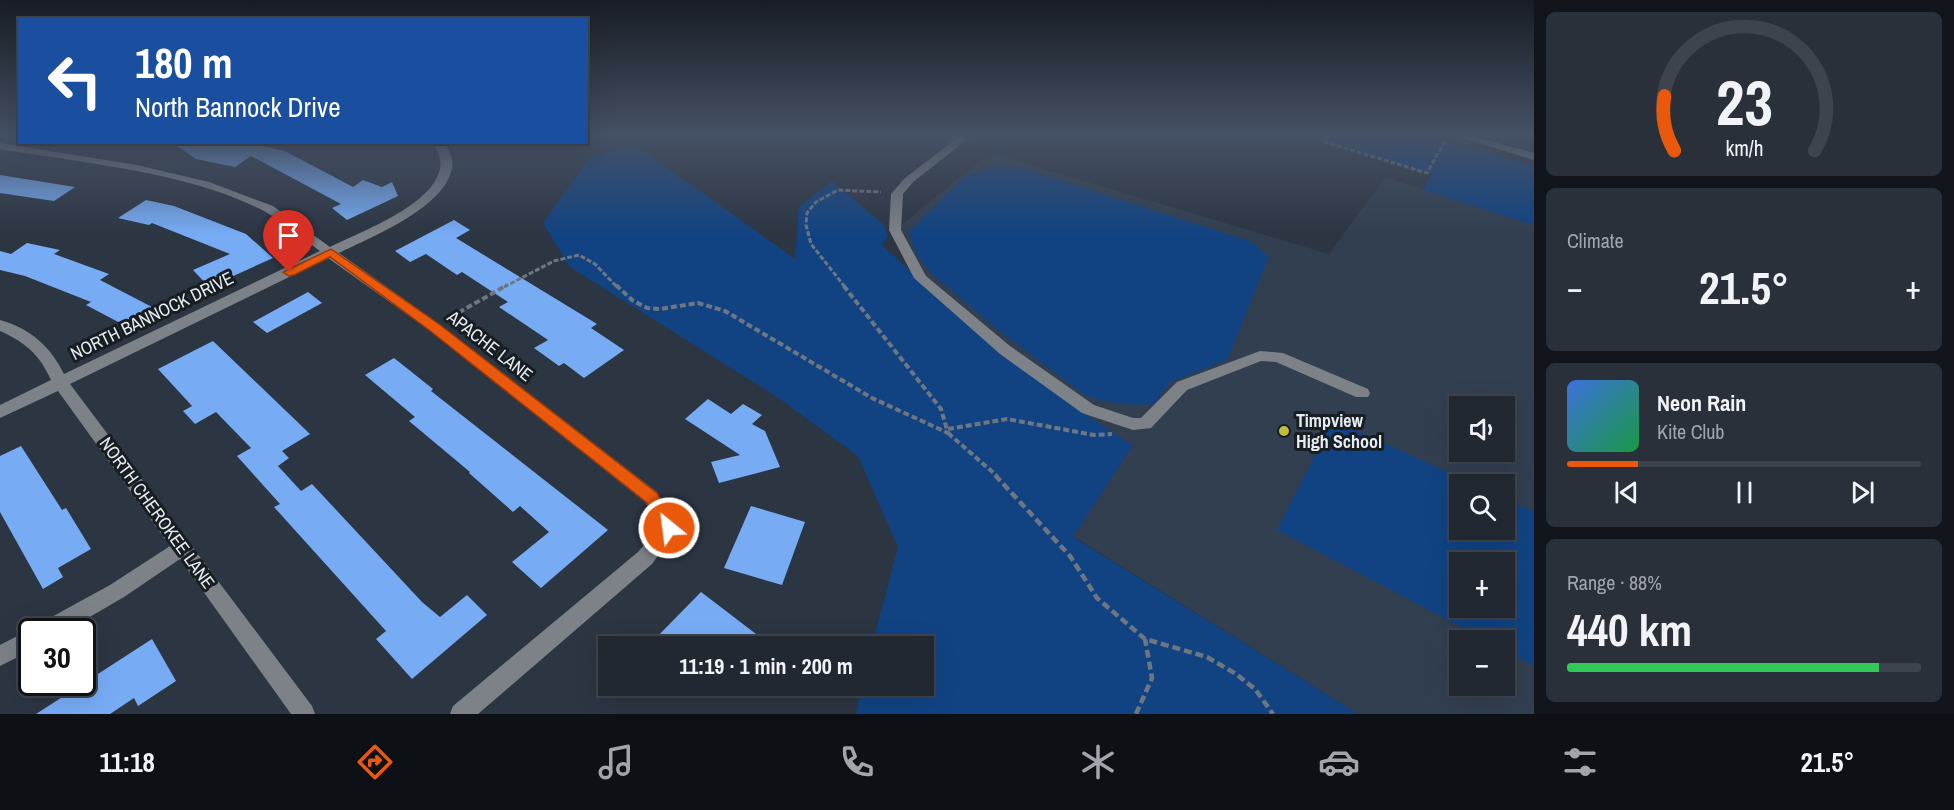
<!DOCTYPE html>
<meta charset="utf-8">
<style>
body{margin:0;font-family:"Archivo Narrow",sans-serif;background:#29303a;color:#f1f3f6;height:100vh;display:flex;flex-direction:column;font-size:22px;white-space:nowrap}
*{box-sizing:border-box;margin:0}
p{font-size:20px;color:#a2a6ac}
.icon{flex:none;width:33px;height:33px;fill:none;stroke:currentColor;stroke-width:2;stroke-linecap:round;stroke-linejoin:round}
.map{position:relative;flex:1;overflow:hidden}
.panel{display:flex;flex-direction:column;gap:12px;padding:12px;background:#12161c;width:420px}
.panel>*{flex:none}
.guide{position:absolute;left:18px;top:18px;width:570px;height:126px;border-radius:0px;box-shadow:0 6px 24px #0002,0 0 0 2px #3e444d;background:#1a4fa0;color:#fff;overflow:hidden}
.fabs{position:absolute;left:1449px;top:396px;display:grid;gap:12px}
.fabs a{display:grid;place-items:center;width:66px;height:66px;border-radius:0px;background:#212832;box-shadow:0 6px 24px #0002,0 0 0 2px #3e444d;font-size:30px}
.speed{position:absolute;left:18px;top:618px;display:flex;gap:12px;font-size:30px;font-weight:700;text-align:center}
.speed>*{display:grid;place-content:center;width:78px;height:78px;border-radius:50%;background:#212832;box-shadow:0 6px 24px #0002,0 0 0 2px #3e444d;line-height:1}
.speed .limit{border:3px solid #111;border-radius:9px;background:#fff;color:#111}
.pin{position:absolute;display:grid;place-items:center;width:51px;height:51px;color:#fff;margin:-62px -26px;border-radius:50% 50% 50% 0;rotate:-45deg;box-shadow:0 0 6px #0007}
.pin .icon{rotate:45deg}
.me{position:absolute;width:66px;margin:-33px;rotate:331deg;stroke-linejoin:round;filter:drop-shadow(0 0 4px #0008)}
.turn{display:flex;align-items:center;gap:21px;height:126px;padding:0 18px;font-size:27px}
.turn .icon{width:78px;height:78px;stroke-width:2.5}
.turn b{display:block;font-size:42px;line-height:51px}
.big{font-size:45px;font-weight:700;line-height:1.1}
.panel .card{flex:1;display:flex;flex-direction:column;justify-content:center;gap:9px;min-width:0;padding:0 21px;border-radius:9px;background:#29303a}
.panel .dial{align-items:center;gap:0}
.dial svg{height:156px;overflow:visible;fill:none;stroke:#3e444d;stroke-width:7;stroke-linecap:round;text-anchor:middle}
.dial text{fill:#f1f3f6;stroke:none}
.song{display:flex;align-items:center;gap:18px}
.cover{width:72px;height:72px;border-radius:9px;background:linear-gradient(135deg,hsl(220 70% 55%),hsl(140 70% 35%))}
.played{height:6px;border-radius:3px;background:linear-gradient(90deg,#ea580c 20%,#3e444d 20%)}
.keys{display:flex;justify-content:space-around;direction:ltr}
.heat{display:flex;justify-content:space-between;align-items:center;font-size:33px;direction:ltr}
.charge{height:9px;border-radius:4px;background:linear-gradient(90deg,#34c759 88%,#3e444d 0)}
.trip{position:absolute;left:598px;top:636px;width:336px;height:60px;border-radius:0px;background:#212832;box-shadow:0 6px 24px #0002,0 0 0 2px #3e444d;font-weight:700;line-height:60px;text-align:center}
.tab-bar{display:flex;height:96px;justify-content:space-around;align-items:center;background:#0d1014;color:#a2a6ac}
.tab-bar .icon{width:42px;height:42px}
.tab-bar .selected{color:#ea580c}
.tab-bar b{font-size:27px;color:#f1f3f6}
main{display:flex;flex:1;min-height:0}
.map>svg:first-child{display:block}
.built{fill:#323f50;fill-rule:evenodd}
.green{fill:#114383;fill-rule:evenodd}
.building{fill:#77acf5}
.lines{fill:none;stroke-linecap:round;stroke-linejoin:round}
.path-far2{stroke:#6e7682;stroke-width:3;stroke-dasharray:5 2;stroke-linecap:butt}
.path-far1{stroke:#6e7682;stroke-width:4;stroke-dasharray:6 3;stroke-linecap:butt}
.path{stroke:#6e7682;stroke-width:4.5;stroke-dasharray:8 4;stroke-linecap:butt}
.minor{fill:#7d8288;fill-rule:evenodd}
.route{fill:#ea580c;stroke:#983908;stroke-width:1.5}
.poi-dot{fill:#c3bd3f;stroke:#181d22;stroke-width:2}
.labels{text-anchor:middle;stroke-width:6;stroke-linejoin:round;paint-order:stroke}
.street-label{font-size:18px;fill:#e5ebf3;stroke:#181d22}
.poi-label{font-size:18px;font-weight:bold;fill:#e5ebf3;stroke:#181d22;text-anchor:start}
</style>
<main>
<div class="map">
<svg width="1534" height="714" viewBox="0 0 1534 714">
<rect width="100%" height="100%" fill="#2c3542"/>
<path class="built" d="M990 153 1329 254 1385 177 1534 225V714H1358L1073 536 1133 445 1084 416 999 350 919 279 895 230ZM1460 406H1504V452H1460ZM1460 484H1504V530H1460ZM1460 562H1504V608H1460ZM1460 640H1504V686H1460Z"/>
<g class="green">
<path d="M1334 135H1427L1534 166V225L1423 190 1432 174 1329 142Z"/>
<path d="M634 144 795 259 799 207 832 181 883 224 888 236 882 245C961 318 1041 390 1133 445L1073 537 1358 714H856L862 686H924V646H872L898 547 858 456 777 397 570 267 543 223 591 156Z"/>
<path d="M998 166 1019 167 1252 242 1269 257 1227 360 1170 382 1154 404C1129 406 1109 404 1085 395L997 329 930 272 916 253 909 232 964 177Z"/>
<path d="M1333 420 1474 484H1460V530H1504L1505 498 1534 512V666L1505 650 1504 640H1486L1277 530ZM1460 562H1504V608H1460Z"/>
</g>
<g class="building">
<path d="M171 142H243L285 151 353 187 363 180 382 187 392 182 398 196 347 220 332 208 341 204 251 156 235 167 196 159Z"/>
<path d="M0 175 75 187 54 201 0 193Z"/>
<path d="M146 200 174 206 246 234 273 258 209 287 193 270 230 254 152 223 149 225 118 218Z"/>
<path d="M454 220 470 230 456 238 597 324 591 328 624 350 584 378 564 363 559 366 534 348 548 340 499 307 508 302 462 272 457 275 426 254 410 262 395 251Z"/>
<path d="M27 243 60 250 54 254 109 274 100 280 152 307 122 324 86 305 91 302 25 276 0 270V251L11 254Z"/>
<path d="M308 292 322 303 267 333 253 322Z"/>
<path d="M213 341 310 434 282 451 289 458 278 466 301 491 312 484 422 602 440 617 467 595 487 615 412 679 376 639 386 631 274 507 280 504 237 456 251 448 216 412 195 424 183 411 192 406 158 369Z"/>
<path d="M394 358 433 389 431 391 608 530 541 588 512 562 549 532 520 506 513 512 469 473 470 472 409 421 415 417 365 375Z"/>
<path d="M708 399 731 414 743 404 762 415 752 424 765 431 780 467 719 483 711 462 740 455 685 419Z"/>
<path d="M21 446 62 510 66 508 91 549 58 568 63 577 43 589 0 512V456Z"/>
<path d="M751 506 805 522 782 585 724 568Z"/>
<path d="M701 592 760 637 751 646H648Z"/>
<path d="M152 639 176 681 138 706 134 698 110 714H36Z"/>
</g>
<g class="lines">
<g class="path-far2">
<path d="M1330 135 1325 142 1427 173 1445 141"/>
<path d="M504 287 554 261 579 255 595 264 617 287"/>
<path d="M845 287 811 244 806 225 807 213 816 202 838 190 881 192"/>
</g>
<g class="path-far1">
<path d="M616 285 632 300 647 308 660 309 698 303 725 311 872 398 948 433 941 409 843 285"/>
<path d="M451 317 507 285"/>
<path d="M948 429 1007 419 1094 435 1112 434"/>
<path d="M948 433 997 476"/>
</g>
<g class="path">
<path d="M995 475 1070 556 1097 598 1145 639 1207 657 1236 674 1255 689 1273 714"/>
<path d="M1136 714 1152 678 1145 639"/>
</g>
<g class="minor">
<path d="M961 135H973L913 182 903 194 901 230 926 276 1010 346 1094 405 1133 418H1141L1177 382 1260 351 1283 353 1368 389 1370 393 1368 397H1356L1276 362 1261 361 1187 390 1151 428 1133 430 1082 413 1000 354 914 278 889 230 891 194 905 178Z"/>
<path d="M1452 135H1469L1534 153V160Z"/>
<path d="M433 142H444C449 151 454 158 452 168 445 208 371 237 339 253L439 324 657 492 678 528 652 564 478 714H450L453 706 638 552 659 527 645 502 429 330 328 258 70 384 312 706 315 714H291L180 559 124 597 64 632H32V650L0 666V645L25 632 35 631 37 625 110 585 170 546 58 391 0 418V405L51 380C40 355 25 342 0 331V320C30 328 51 347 64 374L320 251C302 238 283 222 264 211 189 172 83 163 0 149V143L137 165 209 182 273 206 330 247C360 232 434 205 440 168 442 158 437 151 433 142Z"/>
</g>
</g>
<linearGradient id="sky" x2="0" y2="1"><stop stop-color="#181d24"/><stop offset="0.57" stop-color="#455165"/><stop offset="1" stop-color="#455165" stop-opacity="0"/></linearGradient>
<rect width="1534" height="235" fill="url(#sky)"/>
<path class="route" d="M331 249 439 324 657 493 677 528 674 533 669 535 663 533 646 502 429 330 330 257 294 275 289 276 283 272Z"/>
<circle class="poi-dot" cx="1284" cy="431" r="6"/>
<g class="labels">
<g class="street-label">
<text transform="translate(152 316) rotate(-26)" y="6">NORTH BANNOCK DRIVE</text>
<text transform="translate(490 346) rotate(38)" y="6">APACHE LANE</text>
<text transform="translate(157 513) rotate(54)" y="6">NORTH CHEROKEE LANE</text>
</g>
<g class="poi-label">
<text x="1296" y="427">Timpview<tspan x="1296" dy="21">High School</tspan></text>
</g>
</g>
</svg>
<div class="fabs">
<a><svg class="icon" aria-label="sound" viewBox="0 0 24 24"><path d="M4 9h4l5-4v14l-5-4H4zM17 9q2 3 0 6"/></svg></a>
<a><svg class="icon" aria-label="search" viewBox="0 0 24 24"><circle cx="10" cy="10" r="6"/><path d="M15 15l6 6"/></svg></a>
<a>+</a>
<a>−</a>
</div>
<div class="speed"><div class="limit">30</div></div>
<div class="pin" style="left:289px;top:272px;background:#d93025"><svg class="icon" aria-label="arrive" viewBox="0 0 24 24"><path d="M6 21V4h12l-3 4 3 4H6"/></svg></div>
<svg class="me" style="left:669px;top:528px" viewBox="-20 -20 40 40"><circle r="17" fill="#ea580c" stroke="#fff" stroke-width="3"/><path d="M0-11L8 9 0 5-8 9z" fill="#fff"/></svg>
<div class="trip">11:19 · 1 min · 200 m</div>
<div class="guide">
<div class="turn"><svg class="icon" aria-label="left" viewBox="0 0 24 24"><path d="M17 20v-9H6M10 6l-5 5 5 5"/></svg><div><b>180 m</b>North Bannock Drive</div></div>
</div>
</div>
<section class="panel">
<div class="card dial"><svg viewBox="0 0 100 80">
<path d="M14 69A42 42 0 1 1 86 69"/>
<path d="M14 69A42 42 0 0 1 9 41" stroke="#ea580c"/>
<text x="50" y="56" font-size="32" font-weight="700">23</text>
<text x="50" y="72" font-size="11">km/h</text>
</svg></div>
<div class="card"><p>Climate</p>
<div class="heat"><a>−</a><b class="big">21.5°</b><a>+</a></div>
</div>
<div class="card">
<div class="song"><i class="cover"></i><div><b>Neon Rain</b><p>Kite Club</p></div></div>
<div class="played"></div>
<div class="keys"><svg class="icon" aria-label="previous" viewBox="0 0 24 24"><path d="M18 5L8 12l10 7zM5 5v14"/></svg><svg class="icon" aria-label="pause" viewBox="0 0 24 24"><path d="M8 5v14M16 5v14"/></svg><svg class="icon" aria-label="next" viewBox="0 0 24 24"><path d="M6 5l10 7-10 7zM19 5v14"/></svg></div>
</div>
<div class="card"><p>Range · 88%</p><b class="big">440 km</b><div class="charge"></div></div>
</section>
</main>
<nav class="tab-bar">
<b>11:18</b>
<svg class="icon selected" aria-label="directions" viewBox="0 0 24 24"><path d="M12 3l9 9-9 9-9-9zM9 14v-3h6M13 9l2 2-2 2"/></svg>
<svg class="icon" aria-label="music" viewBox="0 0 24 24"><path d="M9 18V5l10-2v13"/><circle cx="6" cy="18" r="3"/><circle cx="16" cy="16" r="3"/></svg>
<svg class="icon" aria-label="phone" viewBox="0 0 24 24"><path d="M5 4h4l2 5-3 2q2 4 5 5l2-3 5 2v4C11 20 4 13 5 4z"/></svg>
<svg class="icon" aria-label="climate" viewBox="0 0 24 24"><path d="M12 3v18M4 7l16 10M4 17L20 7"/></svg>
<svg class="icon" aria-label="car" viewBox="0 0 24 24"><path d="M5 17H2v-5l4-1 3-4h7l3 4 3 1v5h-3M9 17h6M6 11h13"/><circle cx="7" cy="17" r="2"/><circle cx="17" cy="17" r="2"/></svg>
<svg class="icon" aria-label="filters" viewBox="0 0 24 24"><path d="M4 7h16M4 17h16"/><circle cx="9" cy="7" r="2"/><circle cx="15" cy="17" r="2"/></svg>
<b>21.5°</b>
</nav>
